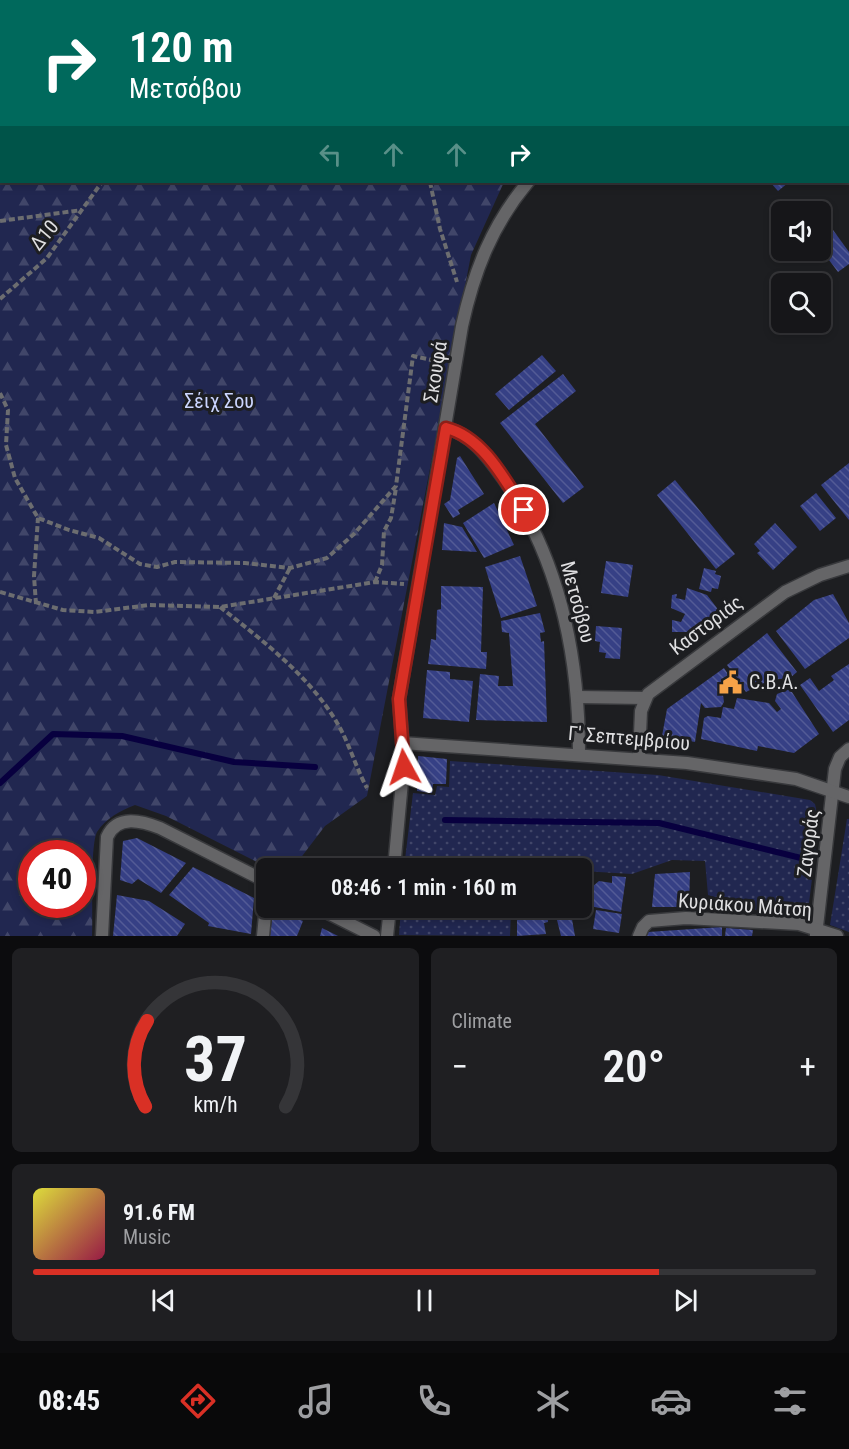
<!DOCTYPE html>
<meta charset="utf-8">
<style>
body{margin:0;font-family:"Roboto Condensed",sans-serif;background:#1f1f22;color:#f1f3f6;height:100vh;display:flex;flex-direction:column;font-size:22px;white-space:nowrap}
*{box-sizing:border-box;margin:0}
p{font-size:20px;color:#9e9fa2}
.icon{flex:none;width:33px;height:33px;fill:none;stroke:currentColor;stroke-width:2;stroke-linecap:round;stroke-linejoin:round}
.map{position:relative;height:936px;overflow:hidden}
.side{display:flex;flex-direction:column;gap:12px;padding:12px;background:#0c0c0e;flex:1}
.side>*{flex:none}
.guide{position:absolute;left:0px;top:0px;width:849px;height:183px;box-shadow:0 3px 9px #0003,0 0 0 2px #353538;background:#00695c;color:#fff;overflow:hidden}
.fabs{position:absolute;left:771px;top:201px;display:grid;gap:12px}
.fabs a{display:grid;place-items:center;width:60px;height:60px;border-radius:9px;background:#161619;box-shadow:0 3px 9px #0003,0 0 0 2px #353538;font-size:30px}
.speed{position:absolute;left:18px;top:840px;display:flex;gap:12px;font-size:30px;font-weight:700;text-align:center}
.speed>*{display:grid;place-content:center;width:78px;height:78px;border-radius:50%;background:#161619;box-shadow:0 3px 9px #0003,0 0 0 2px #353538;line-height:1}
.speed .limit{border:9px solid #d22;background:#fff;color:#111}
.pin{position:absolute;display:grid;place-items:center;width:51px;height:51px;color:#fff;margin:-26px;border:3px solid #fff;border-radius:50%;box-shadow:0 2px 6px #0007}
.me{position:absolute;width:66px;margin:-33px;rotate:355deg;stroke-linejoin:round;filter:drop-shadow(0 0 4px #0008)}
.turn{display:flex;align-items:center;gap:21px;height:126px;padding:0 30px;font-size:27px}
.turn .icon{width:78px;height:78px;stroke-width:2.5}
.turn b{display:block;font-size:42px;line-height:51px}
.lanes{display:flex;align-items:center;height:57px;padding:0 30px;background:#0003;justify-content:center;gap:30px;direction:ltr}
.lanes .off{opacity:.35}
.big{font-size:45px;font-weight:600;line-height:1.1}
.side .widget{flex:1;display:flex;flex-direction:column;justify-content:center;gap:9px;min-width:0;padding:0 21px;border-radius:9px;background:#1f1f22}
.side .dial{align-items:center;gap:0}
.dial svg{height:156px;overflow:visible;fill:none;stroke:#353538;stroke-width:7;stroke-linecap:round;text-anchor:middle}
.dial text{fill:#f1f3f6;stroke:none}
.song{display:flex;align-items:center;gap:18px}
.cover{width:72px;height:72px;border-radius:9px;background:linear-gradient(135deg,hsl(60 70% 55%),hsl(340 70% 35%))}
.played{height:6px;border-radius:3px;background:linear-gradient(90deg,#d93025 80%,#353538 80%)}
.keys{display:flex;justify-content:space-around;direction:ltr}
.heat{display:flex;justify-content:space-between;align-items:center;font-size:33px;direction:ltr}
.side .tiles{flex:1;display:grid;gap:12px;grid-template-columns:1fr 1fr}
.widget:last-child{grid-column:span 2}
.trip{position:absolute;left:256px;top:858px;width:336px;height:60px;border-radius:9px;background:#161619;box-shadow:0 3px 9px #0003,0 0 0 2px #353538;font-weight:600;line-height:60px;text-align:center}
.tabs{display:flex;height:96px;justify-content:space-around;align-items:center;background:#09090a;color:#9e9fa2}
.tabs .icon{width:42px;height:42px}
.tabs .active{color:#d93025}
.tabs b{font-size:27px;color:#f1f3f6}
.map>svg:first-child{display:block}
.grass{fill:url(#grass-dots)}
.forest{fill:url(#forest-firs);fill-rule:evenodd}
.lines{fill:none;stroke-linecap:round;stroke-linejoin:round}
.stream{stroke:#08003f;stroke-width:6}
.building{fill:url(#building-back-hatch)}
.minor-casing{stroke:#38393c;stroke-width:15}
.tertiary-casing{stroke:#38393c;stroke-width:15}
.path{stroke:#6c6d70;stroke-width:4;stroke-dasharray:6 3;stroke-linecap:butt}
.minor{stroke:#656567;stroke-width:12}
.tertiary{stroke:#656567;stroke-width:12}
.route-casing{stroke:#8d1f18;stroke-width:15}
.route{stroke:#d93025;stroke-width:10}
.labels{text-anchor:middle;stroke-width:6;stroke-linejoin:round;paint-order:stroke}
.street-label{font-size:20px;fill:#dfdfe1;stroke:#1d1e21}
.park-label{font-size:20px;fill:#ccd6ff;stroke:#1d1e21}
.poi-label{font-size:20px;fill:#dfdfe1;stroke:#1d1e21;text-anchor:start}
</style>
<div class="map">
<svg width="849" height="936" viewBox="0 0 849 936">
<defs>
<pattern id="grass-dots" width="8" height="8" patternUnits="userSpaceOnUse" patternTransform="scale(1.5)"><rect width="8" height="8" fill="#212750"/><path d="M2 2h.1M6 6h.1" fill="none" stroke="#414669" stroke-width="1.8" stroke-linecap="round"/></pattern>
<pattern id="forest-firs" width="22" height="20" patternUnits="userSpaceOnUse" patternTransform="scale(1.5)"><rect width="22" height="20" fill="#212750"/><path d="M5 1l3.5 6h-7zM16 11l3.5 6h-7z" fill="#414669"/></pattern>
<pattern id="building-back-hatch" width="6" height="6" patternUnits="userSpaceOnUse" patternTransform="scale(1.5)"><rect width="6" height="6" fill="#364085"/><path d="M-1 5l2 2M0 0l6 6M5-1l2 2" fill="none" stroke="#535b96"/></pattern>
</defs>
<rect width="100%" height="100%" fill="#1d1e21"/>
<g class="grass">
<path d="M450 761 658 775 810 800 815 804 819 822 808 911 805 915 766 913 708 895 705 861 672 860 632 874 582 871V868H404L413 793 435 795 437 786 449 787Z"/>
<path d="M847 819H849V932L830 925Z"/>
<path d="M401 908H516L511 912 510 936 399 935Z"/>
</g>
<path class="forest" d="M0 0H630L2 2V182H504L471 255 367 796 325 826 293 868H269L166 816 135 805C120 811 106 818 97 832 90 845 93 917 92 936H0ZM32 854H82V904H32Z"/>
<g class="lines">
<g class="stream">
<path d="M0 783 53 734 122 736 234 762 315 767"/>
<path d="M445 820 659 823 809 860"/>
</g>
</g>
<g class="building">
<path d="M770 182H787L788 183 778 191Z"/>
<path d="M813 201 820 212H798Z"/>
<path d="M820 212 849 252V264L838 272 820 248Z"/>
<path d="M542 355 556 371 509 410 495 394Z"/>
<path d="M563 374 576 391 535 424 584 487 563 503 500 423Z"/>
<path d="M460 456 484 494 458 510 460 514 453 518 444 504 450 500 457 458Z"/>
<path d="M849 463V520L821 485Z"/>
<path d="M675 480 735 554 716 569 657 495Z"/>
<path d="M816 493 836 518 820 531 800 506Z"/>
<path d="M494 503 514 545 484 558 463 523Z"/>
<path d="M444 523 462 527 477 552 442 550Z"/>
<path d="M775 523 797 547 773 570 757 553 760 551 754 544Z"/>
<path d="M520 556 537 606 501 618 485 567Z"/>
<path d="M606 561 633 565 628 597 601 593Z"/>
<path d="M704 568 716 571 715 574 721 576 718 589 712 588 711 592 699 589Z"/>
<path d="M441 586 483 587 481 652H487L486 669 428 664 431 639 436 640 437 610 441 609Z"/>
<path d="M687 588 707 595 720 612 690 632H672V620L681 622 685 614 671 608 672 595 677 594 676 598 685 600Z"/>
<path d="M833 594 849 623V638L805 669 776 631 814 600Z"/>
<path d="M540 613 545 632 540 633 541 642 544 641 547 722 476 720 480 674 499 676 498 686H513L509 633 502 632 501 621Z"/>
<path d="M596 626 622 628 620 659 605 658 606 653 599 652 600 642 595 641Z"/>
<path d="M767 633 797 672 790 678 770 680 746 692 727 665Z"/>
<path d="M849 664V720L833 732 800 685 810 678 819 691 834 680 831 676Z"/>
<path d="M724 668 740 692 723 695 724 702 721 707 705 708 701 703 695 742 662 736 667 709Z"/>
<path d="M427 670 450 672V679L473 681 469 722 423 718Z"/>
<path d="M790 689 819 734 794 753 758 746 757 751 701 739 704 718 708 716 721 718 723 707 734 709 737 698 769 703 777 712 781 709 775 701 777 694Z"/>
<path d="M418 756 447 759 446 784H433L432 793 417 791Z"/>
<path d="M137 838 186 863 161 893 138 879 132 884 120 880 123 841Z"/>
<path d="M193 867 254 898 251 934 208 926 209 923 169 895Z"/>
<path d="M690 872 689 907H652L655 874Z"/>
<path d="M612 876 626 877 621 912 584 905 582 884 584 881 592 887 599 881 612 883Z"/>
<path d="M117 895 149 901 185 924 177 936H113Z"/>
<path d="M273 908 303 921 297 936H270Z"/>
<path d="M531 908H547L548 922 544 923 546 934 517 936V911Z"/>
<path d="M554 908H570L575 936H561Z"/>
<path d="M596 910 622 914 619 933 593 929Z"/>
<path d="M722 927V936H647L648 932Z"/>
<path d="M322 928 338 936H320Z"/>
<path d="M726 928 753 930 752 936H725Z"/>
</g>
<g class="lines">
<defs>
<g id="minor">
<path d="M649 0 652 2"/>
<path d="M399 2 404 0"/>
<path d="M0 141 2 142"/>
<path d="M445 428C472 434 488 457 503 478 559 558 579 656 579 753"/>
<path d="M578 697 645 698"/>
<path d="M639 758 641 711 648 694 785 592 820 575 849 566"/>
<path d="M318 908 374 936"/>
<path d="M816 935 835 769 840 757 849 749"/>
<path d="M102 936 107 837C117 814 142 821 160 828L267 882"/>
<path d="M263 936 267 894"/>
<path d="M639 936 643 927 649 921 686 918 799 924 837 936"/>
</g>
<g id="tertiary">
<path d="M676 2 677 0"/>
<path d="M402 743 687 763 796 779 849 797"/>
<path d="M394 868 404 760 399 699 462 326C474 271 492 225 528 182"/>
<path d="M387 936 390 908"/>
</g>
</defs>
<use href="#minor" class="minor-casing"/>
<use href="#tertiary" class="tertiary-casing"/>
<g class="path">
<path d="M430 182 440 229 457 282"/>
<path d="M0 221 82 210"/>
<path d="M0 299 47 258 102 182"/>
<path d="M0 393 8 410 6 445 15 478 38 518 69 530 99 538 140 564 157 567 175 562 245 563 290 568 327 558 354 534 396 486 413 356 441 362"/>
<path d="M375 582 382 565 384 531 391 518 396 488"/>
<path d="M0 592 63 610 95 612 149 605 220 607 375 582 404 584"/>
<path d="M274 598 290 568"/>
<path d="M36 604 34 576 38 518"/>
<path d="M220 607C262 640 308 675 336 721 349 742 355 766 367 788"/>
</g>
<use href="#minor" class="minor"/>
<use href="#tertiary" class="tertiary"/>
</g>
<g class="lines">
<defs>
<path id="route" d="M404 767 399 699 446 428C483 437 505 480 524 510"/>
</defs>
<use href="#route" class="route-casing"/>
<use href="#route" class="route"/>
</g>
<defs>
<symbol id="civic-bare" viewBox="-9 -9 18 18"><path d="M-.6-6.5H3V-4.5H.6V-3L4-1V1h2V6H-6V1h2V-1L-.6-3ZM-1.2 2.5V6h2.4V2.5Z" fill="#f6a248" stroke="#1d1e21" stroke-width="2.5" paint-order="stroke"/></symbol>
</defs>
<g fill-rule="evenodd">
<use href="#civic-bare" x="714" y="666" width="33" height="33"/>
</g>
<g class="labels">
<g class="street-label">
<text transform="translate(44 235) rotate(-50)" y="7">Δ10</text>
<text transform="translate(435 372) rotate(-81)" y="7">Σκουφά</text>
<text transform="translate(578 602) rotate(75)" y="7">Μετσόβου</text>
<text transform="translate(706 625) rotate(-37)" y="7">Καστοριάς</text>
<text transform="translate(629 738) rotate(5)" y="7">Γ' Σεπτεμβρίου</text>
<text transform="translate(808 843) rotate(-83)" y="7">Ζαγοράς</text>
<text transform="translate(745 905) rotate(4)" y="7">Κυριάκου Μάτση</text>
</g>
<g class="park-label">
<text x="219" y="408">Σέιχ Σου</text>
</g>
<g class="poi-label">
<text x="749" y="689">C.B.A.</text>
</g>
</g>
</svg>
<div class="fabs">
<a><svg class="icon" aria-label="sound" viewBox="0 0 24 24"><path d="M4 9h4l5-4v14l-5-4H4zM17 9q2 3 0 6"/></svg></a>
<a><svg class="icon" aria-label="search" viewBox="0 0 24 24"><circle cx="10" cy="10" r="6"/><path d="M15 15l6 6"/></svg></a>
</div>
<div class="speed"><div class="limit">40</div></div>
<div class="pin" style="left:524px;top:510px;background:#d93025"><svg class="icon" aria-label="arrive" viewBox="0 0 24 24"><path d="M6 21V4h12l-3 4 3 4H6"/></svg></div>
<svg class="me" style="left:404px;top:767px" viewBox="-20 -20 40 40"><path d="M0-17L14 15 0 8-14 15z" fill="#d93025" stroke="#fff" stroke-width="4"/></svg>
<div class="trip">08:46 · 1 min · 160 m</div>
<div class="guide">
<div class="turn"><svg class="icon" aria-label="right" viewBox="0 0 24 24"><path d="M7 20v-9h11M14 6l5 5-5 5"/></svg><div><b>120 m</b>Μετσόβου</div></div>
<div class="lanes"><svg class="icon off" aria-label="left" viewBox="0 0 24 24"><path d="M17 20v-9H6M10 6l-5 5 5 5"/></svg><svg class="icon off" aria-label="ahead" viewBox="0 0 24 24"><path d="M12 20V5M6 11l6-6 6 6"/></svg><svg class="icon off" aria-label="ahead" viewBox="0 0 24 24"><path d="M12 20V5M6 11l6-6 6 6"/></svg><svg class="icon" aria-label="right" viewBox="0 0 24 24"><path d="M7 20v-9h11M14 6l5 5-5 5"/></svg></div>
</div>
</div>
<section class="side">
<div class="tiles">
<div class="widget dial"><svg viewBox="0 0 100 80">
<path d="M14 69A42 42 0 1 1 86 69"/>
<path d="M14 69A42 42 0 0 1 15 25" stroke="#d93025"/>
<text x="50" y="56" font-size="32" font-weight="700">37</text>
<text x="50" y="72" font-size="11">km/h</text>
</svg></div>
<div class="widget"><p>Climate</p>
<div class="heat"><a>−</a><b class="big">20°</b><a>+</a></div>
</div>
<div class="widget">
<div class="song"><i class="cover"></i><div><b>91.6 FM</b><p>Music</p></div></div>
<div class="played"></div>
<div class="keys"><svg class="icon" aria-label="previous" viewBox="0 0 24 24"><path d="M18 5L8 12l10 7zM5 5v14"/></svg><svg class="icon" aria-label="pause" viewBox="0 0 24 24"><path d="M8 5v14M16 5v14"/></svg><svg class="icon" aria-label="next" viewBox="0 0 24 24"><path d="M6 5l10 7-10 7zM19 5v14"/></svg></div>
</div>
</div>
</section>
<nav class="tabs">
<b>08:45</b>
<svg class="icon active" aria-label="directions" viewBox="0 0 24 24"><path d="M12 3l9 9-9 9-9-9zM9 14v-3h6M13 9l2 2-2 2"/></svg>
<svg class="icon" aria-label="music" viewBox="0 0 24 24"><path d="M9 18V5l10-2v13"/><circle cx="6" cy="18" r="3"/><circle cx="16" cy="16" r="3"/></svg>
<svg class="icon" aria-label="phone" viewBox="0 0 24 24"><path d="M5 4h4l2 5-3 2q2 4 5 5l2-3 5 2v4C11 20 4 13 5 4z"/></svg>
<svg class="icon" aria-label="climate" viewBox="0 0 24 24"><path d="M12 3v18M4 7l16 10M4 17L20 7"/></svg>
<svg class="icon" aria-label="car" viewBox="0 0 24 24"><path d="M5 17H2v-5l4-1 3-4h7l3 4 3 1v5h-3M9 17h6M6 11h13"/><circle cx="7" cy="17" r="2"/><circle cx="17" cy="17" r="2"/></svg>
<svg class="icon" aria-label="filters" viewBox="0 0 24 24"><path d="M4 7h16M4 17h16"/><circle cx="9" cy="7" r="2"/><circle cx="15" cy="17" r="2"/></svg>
</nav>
